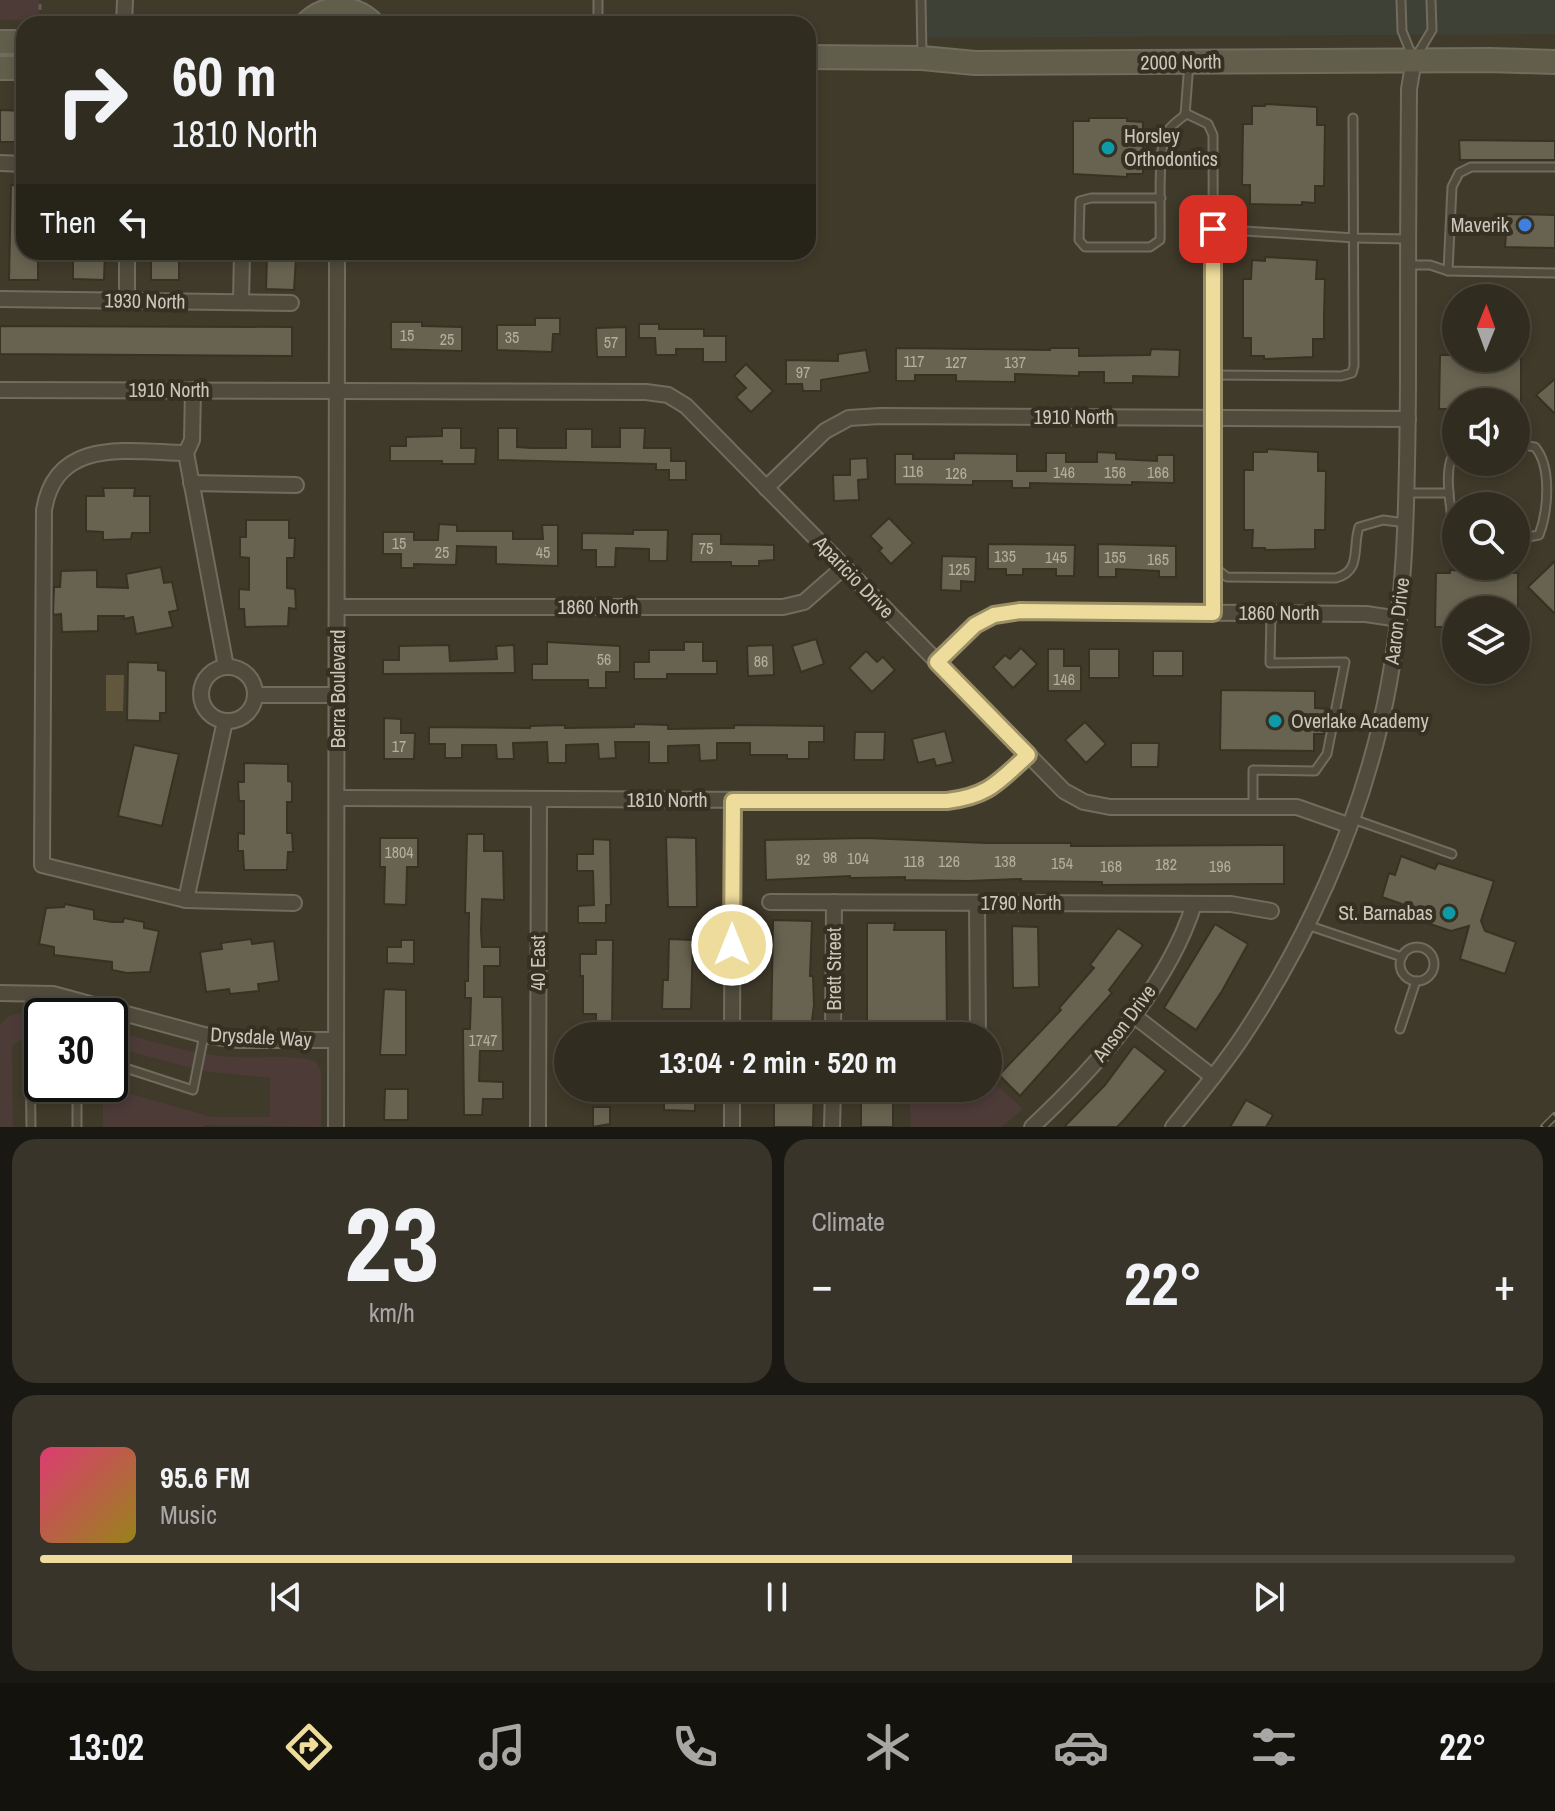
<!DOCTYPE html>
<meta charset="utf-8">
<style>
body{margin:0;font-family:"Archivo Narrow",sans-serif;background:#383429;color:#f1f3f6;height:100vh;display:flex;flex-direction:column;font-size:30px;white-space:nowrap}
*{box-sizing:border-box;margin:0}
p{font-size:26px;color:#a8a7a5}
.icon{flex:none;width:44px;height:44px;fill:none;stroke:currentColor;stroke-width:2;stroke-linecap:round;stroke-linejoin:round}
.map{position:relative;height:1127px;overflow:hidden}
.details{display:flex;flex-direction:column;gap:12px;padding:12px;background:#1a1812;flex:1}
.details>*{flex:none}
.banner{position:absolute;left:16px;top:16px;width:800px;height:244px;border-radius:24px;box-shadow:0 4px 12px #0003,0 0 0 2px #4b483e;background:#302c20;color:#f1f3f6;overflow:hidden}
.needle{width:52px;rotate:1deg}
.fabs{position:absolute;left:1442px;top:284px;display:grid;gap:16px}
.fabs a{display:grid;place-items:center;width:88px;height:88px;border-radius:50%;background:#302c20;box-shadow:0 4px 12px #0003,0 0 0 2px #4b483e;font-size:40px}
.speed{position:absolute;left:24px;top:998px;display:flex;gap:16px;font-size:40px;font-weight:700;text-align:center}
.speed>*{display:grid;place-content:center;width:104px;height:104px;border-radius:50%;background:#302c20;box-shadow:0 4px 12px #0003,0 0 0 2px #4b483e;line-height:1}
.speed .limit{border:4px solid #111;border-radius:12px;background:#fff;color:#111}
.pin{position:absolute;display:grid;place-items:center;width:68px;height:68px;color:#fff;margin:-34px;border-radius:16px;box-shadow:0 4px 12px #0006}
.me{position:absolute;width:88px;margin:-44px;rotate:0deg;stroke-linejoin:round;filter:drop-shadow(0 0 6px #0008)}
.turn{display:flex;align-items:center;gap:28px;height:168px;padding:0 24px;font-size:36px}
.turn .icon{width:104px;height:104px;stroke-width:2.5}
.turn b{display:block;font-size:56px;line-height:68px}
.then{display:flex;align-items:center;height:76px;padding:0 24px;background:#0003;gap:16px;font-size:30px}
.big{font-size:60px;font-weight:700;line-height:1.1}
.details .widget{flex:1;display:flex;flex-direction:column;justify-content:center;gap:12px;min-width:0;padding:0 28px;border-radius:24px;background:#383429}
.details .dial{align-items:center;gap:0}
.dial b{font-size:104px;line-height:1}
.song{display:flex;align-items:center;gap:24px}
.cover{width:96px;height:96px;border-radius:12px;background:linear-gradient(135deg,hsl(340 70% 55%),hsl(50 70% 35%))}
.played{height:8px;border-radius:4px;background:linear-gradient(90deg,#eddc9c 70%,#4b483e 70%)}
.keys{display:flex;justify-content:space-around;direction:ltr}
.heat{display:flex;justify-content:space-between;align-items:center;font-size:44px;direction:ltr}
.details .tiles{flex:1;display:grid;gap:12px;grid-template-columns:1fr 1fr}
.widget:last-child{grid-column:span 2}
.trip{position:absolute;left:554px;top:1022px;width:448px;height:80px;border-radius:40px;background:#302c20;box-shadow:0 4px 12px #0003,0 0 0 2px #4b483e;font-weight:700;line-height:80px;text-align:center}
.tabs{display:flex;height:128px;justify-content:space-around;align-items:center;background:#13120d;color:#a8a7a5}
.tabs .icon{width:56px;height:56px}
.tabs .current{color:#eddc9c}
.tabs b{font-size:36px;color:#f1f3f6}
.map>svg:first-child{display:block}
.medical{fill:#3e4135}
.green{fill:#4d3b38}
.water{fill:#60573c}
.building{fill:#686350;stroke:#373224;stroke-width:2}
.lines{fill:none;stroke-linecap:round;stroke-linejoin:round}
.lane-casing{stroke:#706c5e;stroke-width:11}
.street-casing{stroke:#706c5e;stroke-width:18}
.secondary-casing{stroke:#706c5e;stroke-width:26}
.path{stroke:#665953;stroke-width:3;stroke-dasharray:6 6;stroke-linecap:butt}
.lane{stroke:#504b3d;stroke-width:7}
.street{stroke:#504b3d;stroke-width:14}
.secondary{stroke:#625e4c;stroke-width:22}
.rail-casing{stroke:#767160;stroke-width:8}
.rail{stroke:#353022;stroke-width:5;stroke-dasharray:15;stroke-linecap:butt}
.route-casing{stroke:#9a8f65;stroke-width:20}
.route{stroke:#eddc9c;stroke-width:14}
.culture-dot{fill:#0f9aa8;stroke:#353022;stroke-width:3}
.shop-dot{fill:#3f7fe0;stroke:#353022;stroke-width:3}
.labels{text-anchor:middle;stroke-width:8;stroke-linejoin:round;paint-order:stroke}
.number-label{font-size:16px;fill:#b2aea0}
.street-label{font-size:20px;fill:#cac7ba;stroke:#353022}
.poi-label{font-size:20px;fill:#cac7ba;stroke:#353022;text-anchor:start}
</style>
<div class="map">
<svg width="1555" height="1127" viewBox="0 0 1555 1127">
<rect width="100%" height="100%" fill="#403a2a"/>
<path class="medical" d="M918 0H1555V34L919 38Z"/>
<g class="green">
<rect x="0" y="0" width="39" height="20"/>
<path d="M33 1010 57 1016H42V1036H26L12 1046 13 1127H0V1025L9 1016Z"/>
<path d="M110 1030C150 1040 192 1055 233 1057 261 1059 289 1054 315 1061L321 1071V1127L204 1125 203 1127H103V1086L212 1117H270V1078L202 1071 110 1046Z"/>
<path d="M988 1077 1023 1109 1002 1127H911L909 1088H988Z"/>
</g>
<path class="water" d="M106 675H124L123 711H106Z"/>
<g class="building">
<path d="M1265 104 1317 107V125H1325L1324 186H1315V203L1302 202V205L1250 204V185H1242L1243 124H1252V106H1265Z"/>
<path d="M0 110 24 111V142H0Z"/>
<path d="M1089 118H1127V121L1143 122V174H1127V177L1073 174V121H1089Z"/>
<path d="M1459 140 1555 141V160H1460Z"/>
<path d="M11 185 24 186V252H38V280H9Z"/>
<path d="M1506 214 1555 215V248L1505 247 1506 234H1494V216H1506Z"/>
<path d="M73 252H105L104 280 73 279Z"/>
<rect x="151" y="252" width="28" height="28"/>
<path d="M267 257 296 258 294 290 266 289Z"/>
<path d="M1265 257 1317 260 1316 279H1325L1324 317V339H1313V357L1264 359V356H1251V338H1243V279H1251L1252 260 1265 261Z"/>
<path d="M535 318H560V334H553L552 352 497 350V325H535Z"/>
<path d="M391 322H422V326L462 327V351L391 349Z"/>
<path d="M639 324H659V329H704V336H726V362H703V349H676V355H656L655 338H639Z"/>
<path d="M0 326 292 327V356L0 354Z"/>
<path d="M626 327V357H597L596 328Z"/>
<path d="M896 348 1050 350V348H1079V356L1150 355 1151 349 1180 350 1179 377 1133 376V383H1104V372H1079V376L1015 374V382L956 381V375H915V381H896Z"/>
<path d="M866 350 870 372 821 380V391H803L802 384H786V360L838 361V354Z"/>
<path d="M1440 355H1456V358H1521V402H1456V409H1439Z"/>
<path d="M746 364 773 391 751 412 736 397 746 388 734 376Z"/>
<path d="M1555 379V414L1536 395Z"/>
<path d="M442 428H461V448H476L475 464H442V461H390V446H406V437L442 436Z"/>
<path d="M498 428H517V447L531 448H566V429H592V447H620V428H645L644 448H671V461H686V480H669V470H656V464L498 460Z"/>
<path d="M1267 449 1318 452V471H1326L1325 530H1315V549L1265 550V548H1252L1253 530H1244V470H1253V452H1267Z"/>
<path d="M1097 452 1116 453V459L1157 461V455H1174V483L1132 482V485L1030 483V488H1012V481H973V485L895 484V454H913V459H954V453L1017 454V471H1046V453H1066V462H1097Z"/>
<path d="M867 458 868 479 858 480 859 500 834 501 833 475H850V459Z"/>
<path d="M103 488H135L134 496H150V533H132L131 539 103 540V532L86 531V496H104Z"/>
<path d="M889 518 913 543 891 564 879 551 882 548 870 536Z"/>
<path d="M246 520H289V538H295L294 558H287V588L295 589 296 609 289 608 288 626 245 627 244 609H239V589L249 590V558L240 557V537H246Z"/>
<path d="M439 524 457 525V531H513V539H543L542 525H558V566L496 564V547L457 546 456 565 414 564V568H401V554H383V532H414V540H438Z"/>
<path d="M633 530H668L667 561H649V549L616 548 615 567H596V550H582V533L633 534Z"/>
<path d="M692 534H721V544L774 545V560L759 561V566H731V562H691Z"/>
<path d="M988 544 1075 545 1074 576H1056V569H1023V575H1006V569H988Z"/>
<path d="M1098 544 1176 546V577H1159V571L1116 569V577H1098Z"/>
<path d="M942 556 976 557 975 582 961 581V591L941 590Z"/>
<path d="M1555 561V614L1528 587Z"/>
<path d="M161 567 164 583 172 582 178 610 169 612 173 627 136 634 133 617 124 619V616H98V631L62 632 61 614 54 615 53 612 54 587H60L61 571 97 570V587L128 588 126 574Z"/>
<path d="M1450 570 1518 573V610H1456V627H1435L1436 573H1450Z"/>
<path d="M816 639 824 664 801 672 792 646Z"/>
<path d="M547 642 620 646V672H606V688H588V680H532V664H547Z"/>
<path d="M684 642H703V661H717V674H667V679H634V662H649V650H684Z"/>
<path d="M449 645 450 661 497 659 496 646 514 645 515 673 383 674V660H399V646Z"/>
<path d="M773 645 774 675 748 676 747 646Z"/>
<path d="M1021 648 1037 664 1013 688 993 667 1005 655 1010 659Z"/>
<path d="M1048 649H1064V666H1081V691H1048Z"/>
<rect x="1089" y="649" width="30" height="29"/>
<path d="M866 651 877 662 883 657 895 670 872 692 849 668Z"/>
<rect x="1153" y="651" width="30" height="25"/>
<path d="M128 662 158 663V670L166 671V713H160V721L127 720Z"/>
<path d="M1221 690 1315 691V708L1329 709 1324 734H1314V751L1220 750Z"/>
<path d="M384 718 401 719V733H415L414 759H384Z"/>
<path d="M1085 722 1106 744 1086 763 1065 740Z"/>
<path d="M634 724 668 725V729L734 728V725L824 726V742H809V759H787V755H750V743H717V760L700 761 699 745 668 746V763H649V742H615L616 758 599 759 598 744 566 745V763H548L547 742 513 743 514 759H497L496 745H462V758H445V744H429V727L530 728V726L565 725V728L634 727Z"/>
<path d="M945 731 953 762 936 766 934 759 918 763 912 739Z"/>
<path d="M855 732H885L884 760H854Z"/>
<path d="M1131 743H1159L1158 767H1131Z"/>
<path d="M134 745 179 754 162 826 118 816Z"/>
<path d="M244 763 288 764V781L292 782V802H287V833H292L293 852H288L287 870H244L243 851H238V833L244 834V801H239L238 782H244Z"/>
<path d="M467 834H484V851H503L504 900 482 899 481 931 482 947H500V966H484V997H502L503 1051H480L479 1081 503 1082V1099H483L482 1115H464L463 1029H470L471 998H465V981H468L469 913H465Z"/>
<path d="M666 837 696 838 697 907H668Z"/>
<path d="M380 838H418V867H407L406 905 384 904 385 867H380Z"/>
<path d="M866 838 987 843H1071V846H1093L1284 845V884L1102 885V882L1021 881V879L968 881 905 880V877L850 878V876L766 880 765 840Z"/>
<path d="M593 839 610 840 611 905H606V923H578V906L594 905 593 871H577V854H593Z"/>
<path d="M1401 856 1435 869 1438 863 1494 881 1481 921 1485 931 1516 942 1505 974 1460 959 1469 926 1451 931 1412 918 1416 909 1382 897 1389 873 1395 875Z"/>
<path d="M65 904 94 910V919L112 922H123L124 918 144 922V928L159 931 150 972 127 973 112 970V962L54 955V947L39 944 46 908 64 907Z"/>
<path d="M773 920 812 921 810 976H813L814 1005 810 1036H771Z"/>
<path d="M867 923H895L894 930H946L947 1036H867Z"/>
<path d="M1215 924 1248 944 1222 991 1196 1030 1164 1008Z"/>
<path d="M1012 926 1038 927 1039 987 1013 988Z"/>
<path d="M1118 928 1143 945 1109 990 1112 993 1020 1096 999 1075 1061 1010 1059 1008 1094 968 1090 965Z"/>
<path d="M251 939 252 944 274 941 279 981 258 984 259 991 230 994 229 989 206 992 200 952 222 949 221 943Z"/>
<path d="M669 939 693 940 691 1009H662L663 980H668Z"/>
<path d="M401 940H414V964L387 963V947H401Z"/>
<path d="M596 940H613L612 1029H596V1014H583V976H580V954H596Z"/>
<path d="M384 989 406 990V1055H380Z"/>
<path d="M1134 1046 1166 1071 1124 1120 1117 1127H1064L1105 1085Z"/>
<path d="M664 1088H695V1111L664 1110Z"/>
<path d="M774 1088H814L813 1127H774Z"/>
<rect x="861" y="1088" width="32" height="39"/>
<path d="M385 1089H408V1120H384Z"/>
<path d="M1246 1100 1273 1115 1266 1127H1230Z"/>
<path d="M593 1107H610V1124L593 1127Z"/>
</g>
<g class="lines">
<defs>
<g id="lane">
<path d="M598 0V24"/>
<path d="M921 0 922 54"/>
<path d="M1401 0 1402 31 1413 58"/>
<path d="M1417 55 1432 30 1431 0"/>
<path d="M1185 113 1208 124 1213 135 1214 567 1227 577 1336 578C1362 571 1352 548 1359 527L1383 520 1406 523"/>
<path d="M1161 198H1091L1080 201 1079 240 1085 247H1150L1160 240C1161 218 1157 148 1167 132 1171 125 1179 120 1185 115L1189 63"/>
<path d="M1213 229 1355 238 1409 239"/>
<path d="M1408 265H1430L1448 271 1555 273"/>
<path d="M1448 271 1452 187 1459 173 1471 167H1555"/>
<path d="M1213 375 1341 376 1352 373 1354 366 1353 118"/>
<path d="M1516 444 1535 447C1552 467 1548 511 1539 535L1516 539"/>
<path d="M1456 450C1442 466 1451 507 1453 527L1456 530"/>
<path d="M1408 493H1449"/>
<path d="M1213 613 1214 567"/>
<path d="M1253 807V770L1315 771 1327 754 1345 662 1270 663 1271 613"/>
<path d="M1353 819 1452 854"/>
<path d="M1307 925 1402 957"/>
<circle cx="1417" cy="964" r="17"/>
<path d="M1400 1029 1416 981"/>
<path d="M110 1063 193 1090 204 1035"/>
<path d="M77 1084V1127"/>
<path d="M31 1127 30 1052H42"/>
</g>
<g id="street">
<path d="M124 24 125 0"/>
<path d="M0 163 24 164"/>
<path d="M0 299 291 303"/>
<path d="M127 301V252"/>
<path d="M241 302 242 252"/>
<path d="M0 390 646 392 668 395 686 406 1064 791 1084 802 1110 807H1297L1348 825"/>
<path d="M186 453 226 667"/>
<path d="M191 483 296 485"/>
<path d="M766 488 825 431 849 418 880 416 1408 419"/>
<path d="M338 607H783L804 602 844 567"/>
<path d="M937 662 975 625 994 615 1020 611 1366 614 1399 619"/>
<circle cx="228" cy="694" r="27"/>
<path d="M256 695H338"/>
<path d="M225 721 186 900 294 903"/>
<path d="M337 798 947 801C989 796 999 782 1028 755"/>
<path d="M186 900 42 865 44 510C56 436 130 452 186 453L192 440 193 390"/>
<path d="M770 902 1231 904 1271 911"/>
<path d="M977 903 978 1036"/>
<path d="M0 993 53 994 204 1035 238 1040H336"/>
<path d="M1133 1015 1213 1077"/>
<path d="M732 1036 733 801"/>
<path d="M833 1036 834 902"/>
<path d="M732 1088V1127"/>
<path d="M336 1127 337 252"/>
<path d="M538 1127 539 800"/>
<path d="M832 1127 833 1088"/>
<path d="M1032 1127C1095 1068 1168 987 1194 904"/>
<path d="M1173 1127C1197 1097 1222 1068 1243 1036 1306 941 1355 833 1381 722 1407 610 1407 499 1408 385 1408 286 1408 188 1409 89L1414 60"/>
</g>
<g id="secondary">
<path d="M306 24C325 5 353 4 373 24"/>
<path d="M0 42H24"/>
<path d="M808 57 922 58 975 63 1489 60 1555 62"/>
<path d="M0 68H24"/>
</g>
</defs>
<use href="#lane" class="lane-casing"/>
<use href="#street" class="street-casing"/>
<use href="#secondary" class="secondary-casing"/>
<path class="path" d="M40 22V0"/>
<use href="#lane" class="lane"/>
<use href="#street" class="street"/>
<use href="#secondary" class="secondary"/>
<defs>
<path id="rail" d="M1544 1127 1555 1116"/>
</defs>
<use href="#rail" class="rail-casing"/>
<use href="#rail" class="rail"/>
</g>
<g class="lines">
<defs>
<path id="route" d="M732 945 733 801H947C989 796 998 782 1028 755L937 662 975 625 994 615 1020 611 1213 613V229"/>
</defs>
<use href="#route" class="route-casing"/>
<use href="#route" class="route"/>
</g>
<g class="culture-dot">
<circle cx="1108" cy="148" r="8"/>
<circle cx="1275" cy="721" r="8"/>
<circle cx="1449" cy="913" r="8"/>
</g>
<circle class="shop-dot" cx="1525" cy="225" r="8"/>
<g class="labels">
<g class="number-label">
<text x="407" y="341">15</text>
<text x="512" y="343">35</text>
<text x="447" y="345">25</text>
<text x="611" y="348">57</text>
<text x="914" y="367">117</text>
<text x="956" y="368">127</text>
<text x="1015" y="368">137</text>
<text x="803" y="378">97</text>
<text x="913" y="477">116</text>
<text x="1064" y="478">146</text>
<text x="1115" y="478">156</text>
<text x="1158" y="478">166</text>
<text x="956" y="479">126</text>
<text x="399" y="549">15</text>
<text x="706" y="554">75</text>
<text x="442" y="558">25</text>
<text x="543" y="558">45</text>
<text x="1005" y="562">135</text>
<text x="1056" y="563">145</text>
<text x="1115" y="563">155</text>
<text x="1158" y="565">165</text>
<text x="959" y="575">125</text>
<text x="604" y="665">56</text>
<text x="761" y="667">86</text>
<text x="1064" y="685">146</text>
<text x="399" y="752">17</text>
<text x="399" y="858">1804</text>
<text x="830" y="863">98</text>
<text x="858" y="864">104</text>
<text x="803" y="865">92</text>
<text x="914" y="867">118</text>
<text x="949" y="867">126</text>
<text x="1005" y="867">138</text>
<text x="1062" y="869">154</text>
<text x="1166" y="870">182</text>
<text x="1111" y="872">168</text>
<text x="1220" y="872">196</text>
<text x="483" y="1046">1747</text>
</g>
<g class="street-label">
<text transform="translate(1181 62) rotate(-1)" y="7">2000 North</text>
<text transform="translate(145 301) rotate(1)" y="7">1930 North</text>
<text x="169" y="397">1910 North</text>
<text x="1074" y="424">1910 North</text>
<text transform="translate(854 577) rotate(46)" y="7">Aparicio Drive</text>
<text x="598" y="614">1860 North</text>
<text x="1279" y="620">1860 North</text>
<text transform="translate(1397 621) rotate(-83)" y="7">Aaron Drive</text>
<text transform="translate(338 689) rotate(-90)" y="7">Berra Boulevard</text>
<text x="667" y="807">1810 North</text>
<text x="1021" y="910">1790 North</text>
<text transform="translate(538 963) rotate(-90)" y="7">40 East</text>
<text transform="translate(834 969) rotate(-90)" y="7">Brett Street</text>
<text transform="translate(1124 1023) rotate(-53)" y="7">Anson Drive</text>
<text transform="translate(261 1037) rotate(3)" y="7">Drysdale Way</text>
</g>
<g class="poi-label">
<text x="1124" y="143">Horsley<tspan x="1124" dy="23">Orthodontics</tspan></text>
<text x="1509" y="232" text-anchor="end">Maverik</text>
<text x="1291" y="728">Overlake Academy</text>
<text x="1433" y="920" text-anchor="end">St. Barnabas</text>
</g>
</g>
</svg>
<div class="fabs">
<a><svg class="needle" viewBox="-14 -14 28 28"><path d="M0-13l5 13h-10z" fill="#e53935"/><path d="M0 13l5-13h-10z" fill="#a8a7a5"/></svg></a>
<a><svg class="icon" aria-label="sound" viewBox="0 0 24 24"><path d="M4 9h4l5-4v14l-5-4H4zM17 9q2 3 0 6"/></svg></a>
<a><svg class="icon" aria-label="search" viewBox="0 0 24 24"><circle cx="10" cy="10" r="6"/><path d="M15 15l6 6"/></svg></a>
<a><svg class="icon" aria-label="layers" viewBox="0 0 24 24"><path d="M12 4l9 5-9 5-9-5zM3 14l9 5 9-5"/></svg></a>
</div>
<div class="speed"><div class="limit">30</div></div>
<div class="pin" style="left:1213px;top:229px;background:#d93025"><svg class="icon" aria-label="arrive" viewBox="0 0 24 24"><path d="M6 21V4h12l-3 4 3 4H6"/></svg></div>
<svg class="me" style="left:732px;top:945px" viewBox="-20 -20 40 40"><circle r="17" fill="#eddc9c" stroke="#fff" stroke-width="3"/><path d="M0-11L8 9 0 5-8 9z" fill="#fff"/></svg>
<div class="trip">13:04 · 2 min · 520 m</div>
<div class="banner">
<div class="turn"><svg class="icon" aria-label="right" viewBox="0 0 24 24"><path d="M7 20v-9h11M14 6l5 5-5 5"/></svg><div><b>60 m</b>1810 North</div></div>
<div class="then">Then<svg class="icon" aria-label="left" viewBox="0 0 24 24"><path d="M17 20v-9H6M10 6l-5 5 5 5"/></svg></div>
</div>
</div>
<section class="details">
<div class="tiles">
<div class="widget dial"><b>23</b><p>km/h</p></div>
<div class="widget"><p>Climate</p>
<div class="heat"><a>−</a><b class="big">22°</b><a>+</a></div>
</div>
<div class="widget">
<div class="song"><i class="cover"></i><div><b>95.6 FM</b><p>Music</p></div></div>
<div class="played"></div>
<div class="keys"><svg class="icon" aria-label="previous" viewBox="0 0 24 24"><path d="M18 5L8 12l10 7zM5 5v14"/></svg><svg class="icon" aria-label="pause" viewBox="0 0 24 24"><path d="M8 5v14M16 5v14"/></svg><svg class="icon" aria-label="next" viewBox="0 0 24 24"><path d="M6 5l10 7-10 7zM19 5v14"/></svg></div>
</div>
</div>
</section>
<nav class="tabs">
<b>13:02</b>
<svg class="icon current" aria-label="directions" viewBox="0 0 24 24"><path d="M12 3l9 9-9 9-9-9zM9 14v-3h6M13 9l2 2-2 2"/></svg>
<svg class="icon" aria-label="music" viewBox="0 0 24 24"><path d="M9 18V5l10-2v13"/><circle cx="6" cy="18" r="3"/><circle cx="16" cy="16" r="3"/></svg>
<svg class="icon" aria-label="phone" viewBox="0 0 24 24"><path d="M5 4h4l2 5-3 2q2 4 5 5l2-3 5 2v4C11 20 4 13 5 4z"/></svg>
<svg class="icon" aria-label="climate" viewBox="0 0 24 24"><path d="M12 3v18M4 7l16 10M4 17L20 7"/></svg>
<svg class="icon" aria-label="car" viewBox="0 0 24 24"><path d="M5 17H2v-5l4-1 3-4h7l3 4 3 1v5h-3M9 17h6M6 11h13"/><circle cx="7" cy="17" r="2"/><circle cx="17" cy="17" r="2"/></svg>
<svg class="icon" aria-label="filters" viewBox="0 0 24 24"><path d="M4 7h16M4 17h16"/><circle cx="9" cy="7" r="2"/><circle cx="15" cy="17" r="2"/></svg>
<b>22°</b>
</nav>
